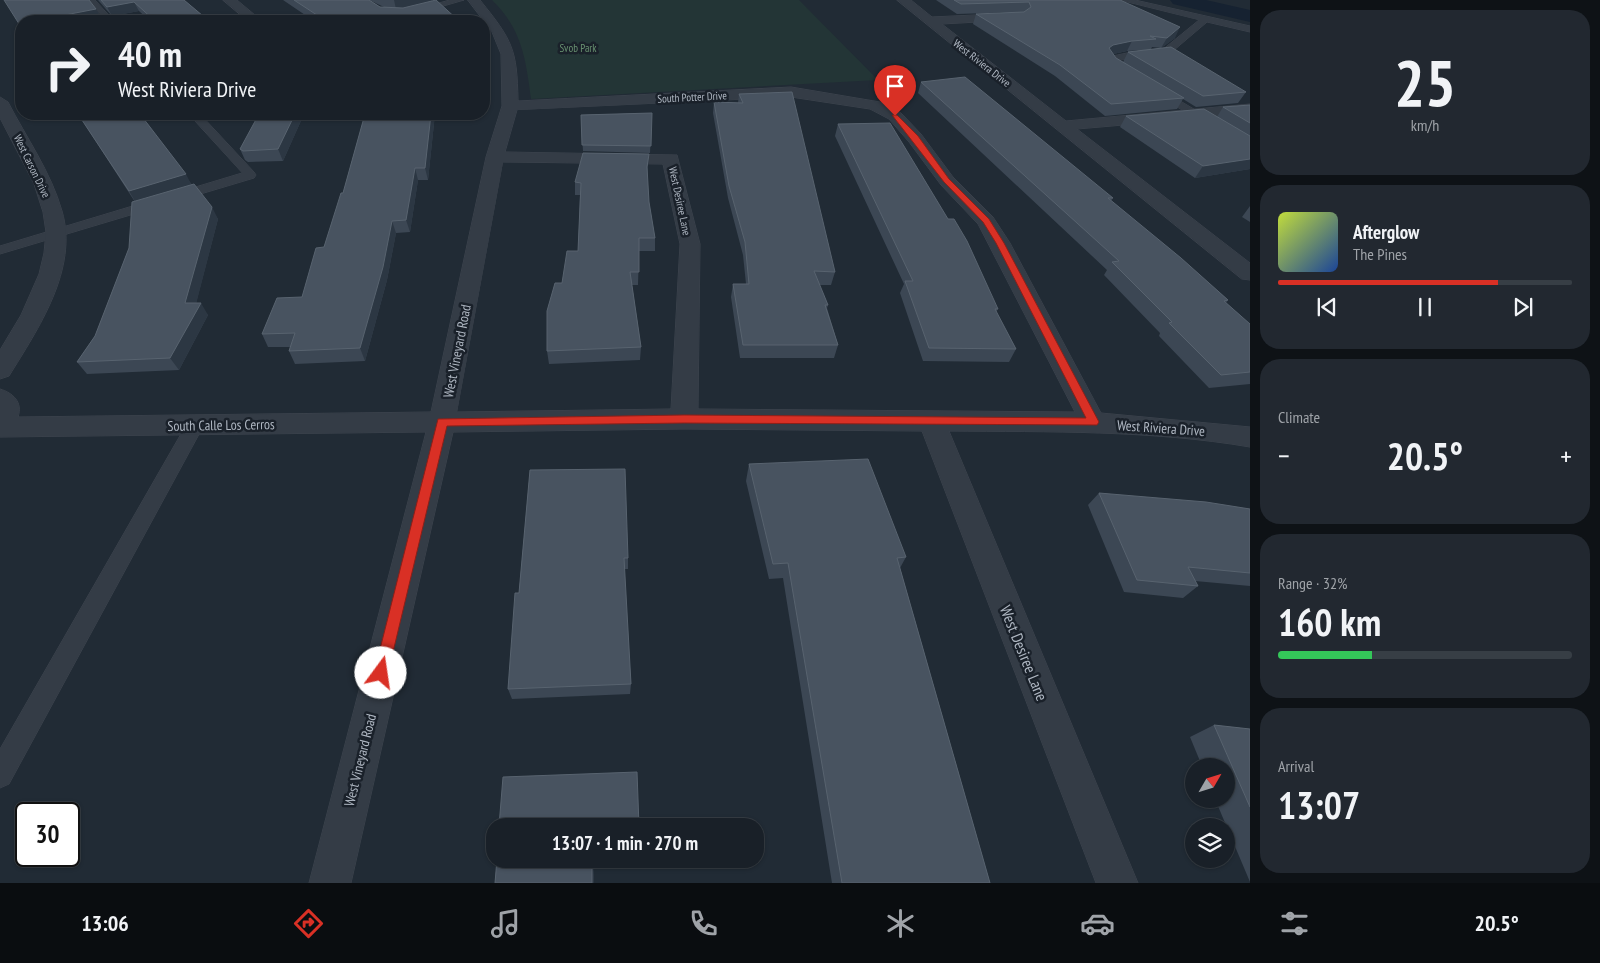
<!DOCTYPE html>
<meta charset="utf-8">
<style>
body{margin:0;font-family:"PT Sans Narrow",sans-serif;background:#222830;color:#f1f3f6;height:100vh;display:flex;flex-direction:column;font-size:19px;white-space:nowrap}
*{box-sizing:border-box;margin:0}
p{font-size:16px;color:#9fa3a8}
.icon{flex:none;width:28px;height:28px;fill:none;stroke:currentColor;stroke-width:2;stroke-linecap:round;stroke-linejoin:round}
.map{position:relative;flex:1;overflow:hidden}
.sheet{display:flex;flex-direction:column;gap:10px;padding:10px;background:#0e1216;width:350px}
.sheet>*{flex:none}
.hud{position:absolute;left:15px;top:15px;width:475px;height:105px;border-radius:20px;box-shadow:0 1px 4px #0004,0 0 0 1px #373e45;background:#192028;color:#f1f3f6;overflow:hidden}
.needle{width:32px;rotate:51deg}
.tools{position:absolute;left:1185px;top:758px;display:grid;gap:10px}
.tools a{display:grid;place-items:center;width:50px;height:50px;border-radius:50%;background:#192028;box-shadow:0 1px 4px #0004,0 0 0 1px #373e45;font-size:25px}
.speed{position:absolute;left:15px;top:802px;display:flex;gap:10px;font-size:25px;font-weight:700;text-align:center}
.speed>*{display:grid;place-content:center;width:65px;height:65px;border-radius:50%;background:#192028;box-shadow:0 1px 4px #0004,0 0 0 1px #373e45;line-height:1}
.speed .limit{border:2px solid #111;border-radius:8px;background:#fff;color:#111}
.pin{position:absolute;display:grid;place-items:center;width:42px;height:42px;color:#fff;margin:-51px -21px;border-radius:50% 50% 50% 0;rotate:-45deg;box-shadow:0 0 5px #0007}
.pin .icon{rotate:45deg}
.me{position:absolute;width:55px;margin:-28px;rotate:14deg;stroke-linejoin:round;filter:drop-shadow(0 0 4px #0008)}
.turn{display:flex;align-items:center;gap:18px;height:105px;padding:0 20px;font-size:22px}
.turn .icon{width:65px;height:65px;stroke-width:2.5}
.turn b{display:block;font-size:35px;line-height:42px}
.big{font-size:38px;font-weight:800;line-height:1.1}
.sheet .widget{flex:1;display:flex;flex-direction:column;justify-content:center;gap:8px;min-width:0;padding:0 18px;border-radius:20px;background:#222830}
.sheet .dial{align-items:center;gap:0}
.dial b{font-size:65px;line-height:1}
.song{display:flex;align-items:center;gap:15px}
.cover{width:60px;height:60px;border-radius:8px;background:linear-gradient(135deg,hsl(70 70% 55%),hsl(220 70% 35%))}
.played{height:5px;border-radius:2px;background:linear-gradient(90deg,#d93025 75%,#373e45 75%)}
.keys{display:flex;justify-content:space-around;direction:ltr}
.heat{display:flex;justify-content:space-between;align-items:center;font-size:28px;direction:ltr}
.charge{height:8px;border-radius:4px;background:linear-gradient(90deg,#34c759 32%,#373e45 0)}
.trip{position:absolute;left:486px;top:818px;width:278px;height:50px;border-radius:20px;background:#192028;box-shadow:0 1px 4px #0004,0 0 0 1px #373e45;font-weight:800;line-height:50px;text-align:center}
.tab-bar{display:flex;height:80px;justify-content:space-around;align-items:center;background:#0a0d10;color:#9fa3a8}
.tab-bar .icon{width:35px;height:35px}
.tab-bar .active{color:#d93025}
.tab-bar b{font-size:22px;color:#f1f3f6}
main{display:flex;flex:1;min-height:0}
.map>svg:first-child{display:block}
.green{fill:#233536}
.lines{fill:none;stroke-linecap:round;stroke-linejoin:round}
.canal{fill:#162231;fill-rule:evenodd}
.lane-casing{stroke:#3e454f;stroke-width:1}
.street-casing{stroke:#3e454f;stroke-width:1}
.lane{fill:#343c46;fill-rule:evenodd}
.street{fill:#343c46;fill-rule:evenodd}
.wall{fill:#3c4754;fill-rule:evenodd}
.shaded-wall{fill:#2c3743}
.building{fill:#485360;stroke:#58636f}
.route{fill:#d93025;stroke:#8d1f18}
.labels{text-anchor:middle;stroke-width:5;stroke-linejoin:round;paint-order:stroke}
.far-park-label{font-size:11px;fill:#689170;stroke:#1a212a}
.far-street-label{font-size:11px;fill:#afb7c2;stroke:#1a212a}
.street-label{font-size:14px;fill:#afb7c2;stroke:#1a212a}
.near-street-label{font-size:16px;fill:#afb7c2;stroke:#1a212a}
</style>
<main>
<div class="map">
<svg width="1250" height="883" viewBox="0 0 1250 883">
<rect width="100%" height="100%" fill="#212b35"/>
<path class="green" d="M492 0H799L878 80 531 99C526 60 522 29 492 0Z"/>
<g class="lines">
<path class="canal" d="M1170 0H1206L1250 10V22L1173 4Z"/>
<defs>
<g id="lane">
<path d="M87 0H95L114 21H106Z"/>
<path d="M450 0H464L416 14 412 11Z"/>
<path d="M1120 0H1135L1250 26V32L1207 22 1167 56 1119 60 1129 70 1124 73 1108 61V57L1127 53 1161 51 1199 20Z"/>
<path d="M1158 88 1250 142V151L1154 93V89Z"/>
<path d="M189 114H200L254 172 256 175 254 178 0 254V246L242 173Z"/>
<path d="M195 418 201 420 204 425 9 784 0 788V749L189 420Z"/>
</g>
<g id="street">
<path d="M223 0H237L262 21H248Z"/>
<path d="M468 0H480C513 41 517 49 518 101L791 87 880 102 901 113 921 134 953 177 993 217 1010 243 1101 413 1250 427V447C1151 430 1049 432 949 431L1138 883H1096L922 431 684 429 453 432 351 883H309L426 432 0 437V389C13 393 23 402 18 417L431 412 486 157 502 106 501 54 492 32ZM791 97 870 109 889 119 909 142 941 185 978 224 1075 412 698 409 700 244 677 155 505 152 517 110ZM503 162 663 164 680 244 671 409 457 412Z"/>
<path d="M897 0H911L932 17 1017 13 1019 16 1017 19 1013 20 942 24 1066 121 1250 104V114L1077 129 1250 263V280L1242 279Z"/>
<path d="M0 97 8 102C26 137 51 172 62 211 79 269 38 329 9 376L0 379V350L21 315 39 274 44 253 46 232 43 212 34 184 0 118Z"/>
</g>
</defs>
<use href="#lane" class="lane-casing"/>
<use href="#street" class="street-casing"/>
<use href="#lane" class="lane"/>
<use href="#street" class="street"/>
</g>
<g class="wall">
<path d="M98 0H184L209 21H150L139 11 112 16Z"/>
<path d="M283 0H369L380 7H384L369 0H431L459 21H314Z"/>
<path d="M936 0H1120L1175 38 1161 48 1152 47 1151 49 1246 92 1238 103 1196 107 1183 99 1177 109 1105 116 1055 76 973 24 976 14 1022 12 957 14ZM1143 50 1128 52 1123 62 1116 58 1113 54 1127 51Z"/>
<path d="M921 82 1113 198 1111 201 1228 300 1226 303 1250 324V384L1209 388 1159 336 1160 333 1104 275 1107 270 918 93Z"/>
<path d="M739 94 835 272 831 285H819L828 305 827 308 838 345 834 358H740L731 297 733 284H746L743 255 728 198 713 113 714 102 738 103Z"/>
<path d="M1250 105V169L1195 178 1120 127 1126 116 1217 117 1223 107Z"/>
<path d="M652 113 650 153 583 151 581 115Z"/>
<path d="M78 114H140L192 185 218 219 196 303 208 315 179 370 87 374 77 362 95 336 129 248 135 202Z"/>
<path d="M304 114 283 161 248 162 245 160 240 149Z"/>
<path d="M365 114H435L428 180H418L410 232 396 233 387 280 365 361 295 364 289 351 290 347H268L262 334 302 297 324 247 343 193Z"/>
<path d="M838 124 998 309 996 312 1016 349 1009 362 923 361 900 293 904 284 835 136Z"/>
<path d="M649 154 647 174 649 202 655 238V251H639L638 285H632L641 347 640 360 549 364 547 351 562 283 578 251 580 195H575V182Z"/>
<path d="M1250 206V222L1242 217Z"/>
<path d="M749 464 906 557 900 568 990 883H832L783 578 769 579 746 481Z"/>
<path d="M530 470 628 558V569H624L631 684 630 694 512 699 508 689 519 593Z"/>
<path d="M1099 493 1250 509V586L1195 581 1198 586 1183 598 1124 592 1088 505Z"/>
<path d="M1214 725 1250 729V882L1215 799H1226V766H1202L1190 737Z"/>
<path d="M497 859H640V865L593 866 594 883H495Z"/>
</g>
<g class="shaded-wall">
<path d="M394 0H431L432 4 396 9Z"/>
<path d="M134 2 139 11 112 16 107 7Z"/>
<path d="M96 9 101 18 87 21H69L65 15Z"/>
<path d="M1180 27 1175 38 1161 48 1167 38Z"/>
<path d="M1132 41 1127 51 1108 55 1109 48 1113 45Z"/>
<path d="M295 114H304L283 161 278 149Z"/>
<path d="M431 114H435L428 180 425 168Z"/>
<path d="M649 154 648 166 647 179V167Z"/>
<path d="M1250 159V169L1195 178 1203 166Z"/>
<path d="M415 168 418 180 410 232 406 220Z"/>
<path d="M186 174 192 186 136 203 129 191Z"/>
<path d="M212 207 218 219 193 316 185 303Z"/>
<path d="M392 221 396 233 387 280 365 361 360 348Z"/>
<path d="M201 303 208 315 179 370 170 358Z"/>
<path d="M592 861 593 866 594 883H592Z"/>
</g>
<g class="building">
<path d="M4 0H89L96 9 65 15 70 21H21V27Z"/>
<path d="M101 0H184L209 21H155L134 2 107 7Z"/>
<path d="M294 0H369L380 7 403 8 436 0 459 21H326Z"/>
<path d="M954 0H1120L1180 27 1167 38 1150 36 1156 39 1132 41 1113 45 1109 48 1116 58 1184 98 1111 104 1060 65 976 14 1024 12 1031 7 1029 2 961 4Z"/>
<path d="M1171 47 1246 92 1203 96 1128 52Z"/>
<path d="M965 77 1113 198H1108L1181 258 1228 300 1224 301 1250 324V372L1221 375 1169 323 1172 322 1112 262 1119 261 921 82Z"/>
<path d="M792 92 835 272 814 271 828 305H825L838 345H743L733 284H749L745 242 729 186 714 102 743 103 739 94Z"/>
<path d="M1250 105V123L1223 107Z"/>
<path d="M1204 109 1250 136V159L1203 166 1126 116Z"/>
<path d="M652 113 651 146 582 145 581 115Z"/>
<path d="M78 114H140L186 174 129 191Z"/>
<path d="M259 114H295L278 149 243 151 240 149Z"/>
<path d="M365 114H431L425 168H415L406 220 392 221 383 267 360 348 289 351 295 333 262 334 277 298 302 297 316 248 324 247 341 193H343Z"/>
<path d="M890 123 948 219H954L967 241 998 309H995L1016 349 929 348 905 281H913L838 124Z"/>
<path d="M583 153 649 154 647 167 649 202 655 238H639V272H630L641 347 547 351V311L555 283H562L567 251H578L581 183 575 182Z"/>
<path d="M194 184 212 207 185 303H201L170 358 77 362 95 336 129 248 132 202Z"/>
<path d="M868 459 906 557 897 558 990 883H842L788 563 773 564 749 464Z"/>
<path d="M625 469 628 558H624L631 684 508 689 515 593H519L530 470Z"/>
<path d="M1099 493 1206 502 1250 509V573L1188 567 1198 586 1137 580Z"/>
<path d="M1214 725 1250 729V807Z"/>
<path d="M637 772 639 826H499L503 777Z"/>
<path d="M497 859H640L592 861V883H495Z"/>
</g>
<path class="route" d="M892 115H897L918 136 949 179 989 219 1004 243 1099 422 1097 425 684 423 447 426 388 673 386 678 381 680 376 678 374 673 438 419 684 415 1086 418 996 243 983 222 944 182Z"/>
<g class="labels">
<g class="far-park-label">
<text x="578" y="52">Svob Park</text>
</g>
<g class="far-street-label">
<text transform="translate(982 63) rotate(38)" y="4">West Riviera Drive</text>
<text transform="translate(692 97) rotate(-3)" y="4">South Potter Drive</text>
<text transform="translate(32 166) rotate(64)" y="4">West Carson Drive</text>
<text transform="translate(680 201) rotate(78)" y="4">West Desiree Lane</text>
</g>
<g class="street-label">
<text transform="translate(457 351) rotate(-79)" y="5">West Vineyard Road</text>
<text transform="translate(221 425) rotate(-1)" y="5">South Calle Los Cerros</text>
<text transform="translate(1161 428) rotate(4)" y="5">West Riviera Drive</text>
<text transform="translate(360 760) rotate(-76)" y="5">West Vineyard Road</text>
</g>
<g class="near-street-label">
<text transform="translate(1024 653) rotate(68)" y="6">West Desiree Lane</text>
</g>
</g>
</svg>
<div class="tools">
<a><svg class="needle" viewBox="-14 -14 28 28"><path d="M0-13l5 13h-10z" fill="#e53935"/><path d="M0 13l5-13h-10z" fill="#9fa3a8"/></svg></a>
<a><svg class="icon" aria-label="layers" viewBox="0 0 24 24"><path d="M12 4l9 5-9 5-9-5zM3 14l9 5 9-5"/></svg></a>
</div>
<div class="speed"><div class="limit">30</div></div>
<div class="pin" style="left:895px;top:116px;background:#d93025"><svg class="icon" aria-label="arrive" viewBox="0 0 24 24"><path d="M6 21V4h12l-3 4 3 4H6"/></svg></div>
<svg class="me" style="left:381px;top:673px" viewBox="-20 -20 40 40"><circle r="19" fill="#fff"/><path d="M0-13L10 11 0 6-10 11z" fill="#d93025"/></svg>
<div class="trip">13:07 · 1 min · 270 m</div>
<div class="hud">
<div class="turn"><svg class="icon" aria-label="right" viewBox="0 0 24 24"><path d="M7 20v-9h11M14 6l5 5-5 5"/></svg><div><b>40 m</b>West Riviera Drive</div></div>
</div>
</div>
<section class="sheet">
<div class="widget dial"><b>25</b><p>km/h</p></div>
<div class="widget">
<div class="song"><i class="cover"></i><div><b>Afterglow</b><p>The Pines</p></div></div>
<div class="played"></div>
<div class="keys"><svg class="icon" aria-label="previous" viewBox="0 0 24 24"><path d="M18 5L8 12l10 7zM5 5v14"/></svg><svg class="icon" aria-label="pause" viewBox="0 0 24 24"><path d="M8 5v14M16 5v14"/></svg><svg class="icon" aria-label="next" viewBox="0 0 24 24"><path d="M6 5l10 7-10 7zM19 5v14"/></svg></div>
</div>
<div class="widget"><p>Climate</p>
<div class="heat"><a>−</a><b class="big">20.5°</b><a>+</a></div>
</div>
<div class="widget"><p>Range · 32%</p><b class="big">160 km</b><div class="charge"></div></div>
<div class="widget"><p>Arrival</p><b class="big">13:07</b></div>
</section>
</main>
<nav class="tab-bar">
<b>13:06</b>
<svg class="icon active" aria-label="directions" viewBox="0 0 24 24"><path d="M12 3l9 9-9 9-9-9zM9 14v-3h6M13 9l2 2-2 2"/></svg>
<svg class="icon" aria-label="music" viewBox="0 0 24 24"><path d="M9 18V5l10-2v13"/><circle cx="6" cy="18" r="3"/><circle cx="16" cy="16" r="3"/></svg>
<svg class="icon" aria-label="phone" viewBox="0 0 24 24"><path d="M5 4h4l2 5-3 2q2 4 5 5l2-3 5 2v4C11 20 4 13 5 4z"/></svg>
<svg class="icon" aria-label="climate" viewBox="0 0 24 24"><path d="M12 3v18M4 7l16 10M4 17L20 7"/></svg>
<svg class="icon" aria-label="car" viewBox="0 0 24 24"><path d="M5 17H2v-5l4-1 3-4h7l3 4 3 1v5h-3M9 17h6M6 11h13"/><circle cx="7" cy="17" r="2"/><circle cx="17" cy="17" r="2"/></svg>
<svg class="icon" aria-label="filters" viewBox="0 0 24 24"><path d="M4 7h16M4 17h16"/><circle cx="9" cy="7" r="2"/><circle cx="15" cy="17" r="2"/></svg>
<b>20.5°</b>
</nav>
